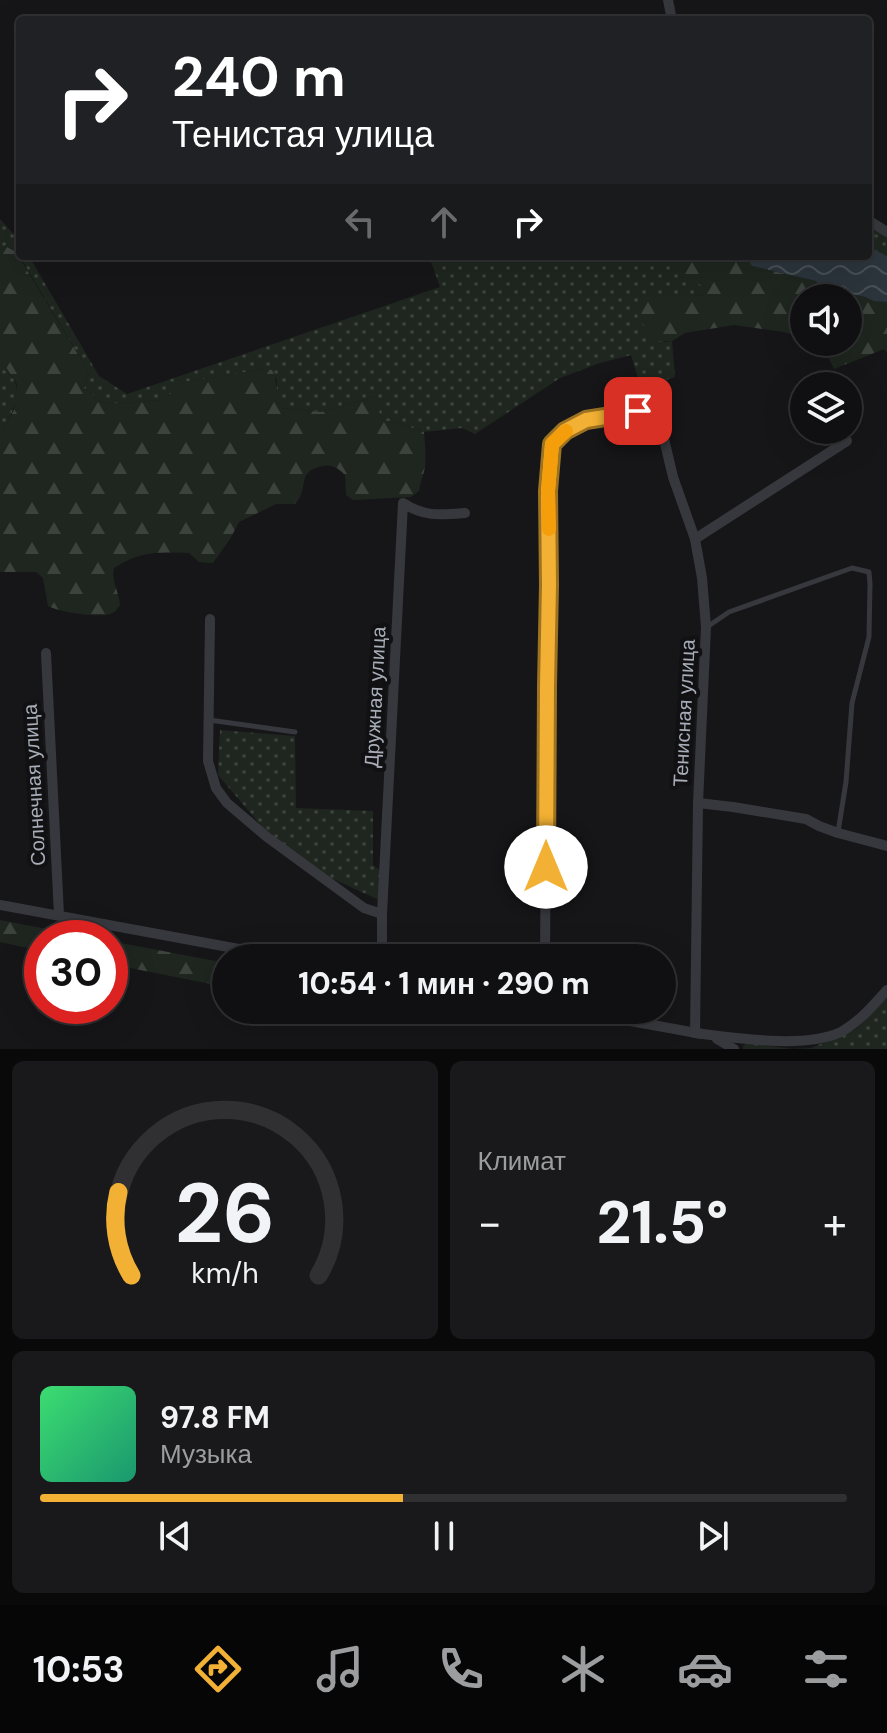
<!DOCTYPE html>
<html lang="ru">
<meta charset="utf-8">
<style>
body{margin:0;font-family:"DM Sans",sans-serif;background:#19191b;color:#f1f3f6;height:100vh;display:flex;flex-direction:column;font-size:30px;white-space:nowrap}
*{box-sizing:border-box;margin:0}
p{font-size:26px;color:#9c9d9f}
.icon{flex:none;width:44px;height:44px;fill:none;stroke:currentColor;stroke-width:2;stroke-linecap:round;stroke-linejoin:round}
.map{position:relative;height:1049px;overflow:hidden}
.sheet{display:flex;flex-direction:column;gap:12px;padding:12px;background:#09090a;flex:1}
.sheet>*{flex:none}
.top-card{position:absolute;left:16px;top:16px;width:856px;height:244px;border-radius:8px;box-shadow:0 8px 32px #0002,0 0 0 2px #303032;background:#202124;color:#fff;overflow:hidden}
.buttons{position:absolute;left:790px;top:284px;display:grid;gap:16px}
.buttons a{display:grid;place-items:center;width:72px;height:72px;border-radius:50%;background:#101012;box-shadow:0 8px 32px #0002,0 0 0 2px #303032;font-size:40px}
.speed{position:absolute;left:24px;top:920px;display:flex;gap:16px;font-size:40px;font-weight:700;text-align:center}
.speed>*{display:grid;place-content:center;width:104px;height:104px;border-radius:50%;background:#101012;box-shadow:0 8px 32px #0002,0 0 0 2px #303032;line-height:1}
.speed .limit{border:12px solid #d22;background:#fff;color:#111}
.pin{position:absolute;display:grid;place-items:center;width:68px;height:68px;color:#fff;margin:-34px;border-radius:16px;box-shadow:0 4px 12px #0006}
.me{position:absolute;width:88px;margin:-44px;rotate:0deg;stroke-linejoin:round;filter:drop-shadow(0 0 6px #0008)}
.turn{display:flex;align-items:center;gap:28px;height:168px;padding:0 24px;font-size:36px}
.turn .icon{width:104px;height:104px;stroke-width:2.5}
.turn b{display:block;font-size:56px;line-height:68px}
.lanes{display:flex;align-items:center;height:76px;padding:0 24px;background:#0003;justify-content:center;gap:40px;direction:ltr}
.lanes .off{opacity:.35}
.big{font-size:60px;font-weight:800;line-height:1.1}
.sheet .tile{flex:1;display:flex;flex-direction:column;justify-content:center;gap:12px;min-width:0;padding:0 28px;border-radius:12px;background:#19191b}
.sheet .dial{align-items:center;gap:0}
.dial svg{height:208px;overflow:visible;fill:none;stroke:#303032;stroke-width:7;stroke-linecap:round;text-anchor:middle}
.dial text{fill:#f1f3f6;stroke:none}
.song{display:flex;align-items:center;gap:24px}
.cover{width:96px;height:96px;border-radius:12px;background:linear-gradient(135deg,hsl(140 70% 55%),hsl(160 70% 35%))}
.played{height:8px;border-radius:4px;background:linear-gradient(90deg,#f2b134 45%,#303032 45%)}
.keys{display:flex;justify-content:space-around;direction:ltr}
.heat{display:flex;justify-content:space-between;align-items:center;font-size:44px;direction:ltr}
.sheet .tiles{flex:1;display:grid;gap:12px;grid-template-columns:1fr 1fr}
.tile:last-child{grid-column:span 2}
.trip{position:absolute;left:212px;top:944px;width:464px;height:80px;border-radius:40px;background:#101012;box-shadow:0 8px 32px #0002,0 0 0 2px #303032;font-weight:800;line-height:80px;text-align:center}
.dock{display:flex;height:128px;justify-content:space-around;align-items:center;background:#060607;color:#9c9d9f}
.dock .icon{width:56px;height:56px}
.dock .on{color:#f2b134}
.dock b{font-size:36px;color:#f1f3f6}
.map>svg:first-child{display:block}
.grass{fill:url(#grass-dots)}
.forest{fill:url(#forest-firs)}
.water{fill:url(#water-waves)}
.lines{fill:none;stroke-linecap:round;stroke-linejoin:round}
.service{stroke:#37383d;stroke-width:5}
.minor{stroke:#37383d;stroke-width:10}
.route-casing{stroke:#9d7322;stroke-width:20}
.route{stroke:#f2b134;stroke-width:14}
.slow{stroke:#f59e0b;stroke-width:14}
.labels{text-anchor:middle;stroke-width:8;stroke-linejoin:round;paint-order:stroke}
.street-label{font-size:20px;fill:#a8adb8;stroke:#111113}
</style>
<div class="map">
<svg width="887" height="1049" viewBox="0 0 887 1049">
<defs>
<pattern id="grass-dots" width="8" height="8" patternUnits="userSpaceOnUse" patternTransform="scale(2)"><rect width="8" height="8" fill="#1e261f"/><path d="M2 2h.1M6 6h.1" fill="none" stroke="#3c433d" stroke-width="1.8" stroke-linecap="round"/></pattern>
<pattern id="forest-firs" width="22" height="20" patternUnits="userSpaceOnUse" patternTransform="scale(2)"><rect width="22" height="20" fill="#1e261f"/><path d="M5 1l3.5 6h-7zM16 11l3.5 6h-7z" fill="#3c433d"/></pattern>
<pattern id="water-waves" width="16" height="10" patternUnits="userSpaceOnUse" patternTransform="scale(2)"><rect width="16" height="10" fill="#2c353c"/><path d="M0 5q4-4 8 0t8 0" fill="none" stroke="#485056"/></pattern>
</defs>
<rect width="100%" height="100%" fill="#161618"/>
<g class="grass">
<path d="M0 219 20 241V256H29L99 376 127 394 440 287 429 256H669L668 260 684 277 699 283 706 289 702 295 687 296 664 342 672 341 675 377 641 388 631 355 600 363 560 378 475 434 462 428 424 432 393 421H383L379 412 377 396 321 412 282 408 276 399 277 379 263 369 185 382 161 400 109 404 100 401 84 388 88 371 17 252 7 247 0 250Z"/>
<path d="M868 227 887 237V256L868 249Z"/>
<path d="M0 350C2 362 8 369 14 380 23 397 8 421 0 436Z"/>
<path d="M220 730 295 736 296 808 373 811V865L381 871 379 900 331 878 264 829 218 775Z"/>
<path d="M887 997V1049H743V1046L747 1043 793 1049 811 1048 856 1029Z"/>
</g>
<g class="forest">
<path d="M7 247 16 252 88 371 84 388 100 401 109 404 161 400 184 382 263 369 272 370C280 385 272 393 282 408L321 412 377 396 383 403 379 412 383 421H393L424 432C425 443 426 455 425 466 424 475 420 482 419 491L411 497 353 500 346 495 345 475C338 468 332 464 322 466 295 472 310 489 295 504H276L239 522 230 539 213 563 199 562 189 553C158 552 141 551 114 568 111 581 119 591 120 605 116 610 116 612 110 614 99 618 59 612 48 606L43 578 36 572H0V436L14 410 17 384 2 361 0 350V250Z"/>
<path d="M669 256H747L752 266 816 281 819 287 813 296 816 298H804V338L784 332 734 325 685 333 672 341H656L650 335 637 315C643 285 680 297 702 295L705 288C690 276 670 280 669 256Z"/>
<path d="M851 294C864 296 874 301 887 302V352L884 349 834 369 827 354 814 342H848V298H842Z"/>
<path d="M0 920 93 938H42V951L0 942Z"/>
<path d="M110 941 226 963V987L110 964Z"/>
<path d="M342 1010H414L395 1020Z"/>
</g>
<path class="water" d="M868 249 877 251 887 256V302L874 301 865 297 851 294 842 298H816L811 292 819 286 816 281 752 266 747 258V256H868Z"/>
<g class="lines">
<g class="service">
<path d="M707 627 729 612 852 568 869 572 870 584 869 637 852 703 846 782 838 832"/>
<path d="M209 720 295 732"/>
</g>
<g class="minor">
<path d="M668 0 672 20"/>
<path d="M868 220 887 232"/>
<path d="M695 539 847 441"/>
<path d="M210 619 208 761 216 788 227 803 267 837 364 908 382 914"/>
<path d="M46 653 59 915"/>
<path d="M698 803 733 807 806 819 819 826 838 833 887 846"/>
<path d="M0 905 288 958"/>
<path d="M382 958V914L403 503C424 517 440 515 465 513"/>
<path d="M545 958 547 686 549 585 548 491 552 444 565 431 586 420 605 417 622 419 638 411 664 439 673 477 695 539 702 578 706 627 698 803 695 1033C737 1038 804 1049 841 1032 860 1021 873 1006 887 990"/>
<path d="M570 1010 702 1034"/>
<path d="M717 1039 734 1049"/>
</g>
</g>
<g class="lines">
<defs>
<path id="route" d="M546 867 547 686 549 585 548 491 552 444 565 431 586 420 605 417 622 419 638 411"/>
</defs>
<use href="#route" class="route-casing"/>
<use href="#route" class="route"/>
<path class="slow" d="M549 529 548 491 552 444 566 431"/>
</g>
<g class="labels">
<g class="street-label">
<text transform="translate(375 697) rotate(-87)" y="7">Дружная улица</text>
<text transform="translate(684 713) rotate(-87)" y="7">Тенисная улица</text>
<text transform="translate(34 785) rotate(-93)" y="7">Солнечная улица</text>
</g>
</g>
</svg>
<div class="buttons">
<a><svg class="icon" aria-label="sound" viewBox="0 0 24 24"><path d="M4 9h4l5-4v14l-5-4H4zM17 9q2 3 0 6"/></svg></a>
<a><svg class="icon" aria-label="layers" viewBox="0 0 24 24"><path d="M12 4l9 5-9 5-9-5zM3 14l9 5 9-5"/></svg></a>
</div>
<div class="speed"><div class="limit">30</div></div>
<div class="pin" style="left:638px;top:411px;background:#d93025"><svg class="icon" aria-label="arrive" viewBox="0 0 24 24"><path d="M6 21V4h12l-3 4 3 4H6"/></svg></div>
<svg class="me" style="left:546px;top:867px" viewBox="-20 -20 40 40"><circle r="19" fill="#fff"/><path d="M0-13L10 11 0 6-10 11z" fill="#f2b134"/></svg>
<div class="trip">10:54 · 1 мин · 290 m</div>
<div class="top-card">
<div class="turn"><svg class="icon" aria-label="right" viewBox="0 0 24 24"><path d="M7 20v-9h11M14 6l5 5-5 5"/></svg><div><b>240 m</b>Тенистая улица</div></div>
<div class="lanes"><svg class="icon off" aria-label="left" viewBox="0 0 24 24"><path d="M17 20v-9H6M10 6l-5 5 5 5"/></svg><svg class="icon off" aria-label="ahead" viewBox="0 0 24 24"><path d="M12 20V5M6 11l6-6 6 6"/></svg><svg class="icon" aria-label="right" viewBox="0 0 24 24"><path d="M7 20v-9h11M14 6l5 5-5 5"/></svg></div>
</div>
</div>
<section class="sheet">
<div class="tiles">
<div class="tile dial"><svg viewBox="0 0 100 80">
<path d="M14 69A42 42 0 1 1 86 69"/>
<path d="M14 69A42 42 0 0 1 9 37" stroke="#f2b134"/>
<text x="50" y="56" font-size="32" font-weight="700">26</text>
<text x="50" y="72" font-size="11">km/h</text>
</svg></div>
<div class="tile"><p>Климат</p>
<div class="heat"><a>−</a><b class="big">21.5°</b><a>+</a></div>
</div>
<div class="tile">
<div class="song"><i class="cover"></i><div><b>97.8 FM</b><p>Музыка</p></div></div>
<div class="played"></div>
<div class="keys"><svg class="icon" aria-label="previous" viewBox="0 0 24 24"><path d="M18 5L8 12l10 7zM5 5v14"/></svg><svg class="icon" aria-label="pause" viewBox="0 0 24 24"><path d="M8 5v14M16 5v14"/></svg><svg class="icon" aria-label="next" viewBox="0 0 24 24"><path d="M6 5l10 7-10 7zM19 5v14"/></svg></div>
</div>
</div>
</section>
<nav class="dock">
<b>10:53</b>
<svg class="icon on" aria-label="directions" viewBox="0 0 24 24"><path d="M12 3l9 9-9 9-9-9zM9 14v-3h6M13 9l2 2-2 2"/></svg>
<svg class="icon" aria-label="music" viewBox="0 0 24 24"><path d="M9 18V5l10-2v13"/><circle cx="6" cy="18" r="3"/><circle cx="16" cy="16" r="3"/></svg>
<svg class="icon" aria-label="phone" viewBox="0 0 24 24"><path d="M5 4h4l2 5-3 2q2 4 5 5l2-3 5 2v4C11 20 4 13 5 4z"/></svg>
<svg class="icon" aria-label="climate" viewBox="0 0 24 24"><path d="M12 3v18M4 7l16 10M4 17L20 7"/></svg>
<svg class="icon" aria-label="car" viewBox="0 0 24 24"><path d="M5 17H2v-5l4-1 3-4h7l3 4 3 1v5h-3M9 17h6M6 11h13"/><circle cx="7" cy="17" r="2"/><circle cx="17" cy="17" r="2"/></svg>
<svg class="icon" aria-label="filters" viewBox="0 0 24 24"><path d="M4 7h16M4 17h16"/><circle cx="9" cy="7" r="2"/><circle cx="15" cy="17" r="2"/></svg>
</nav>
